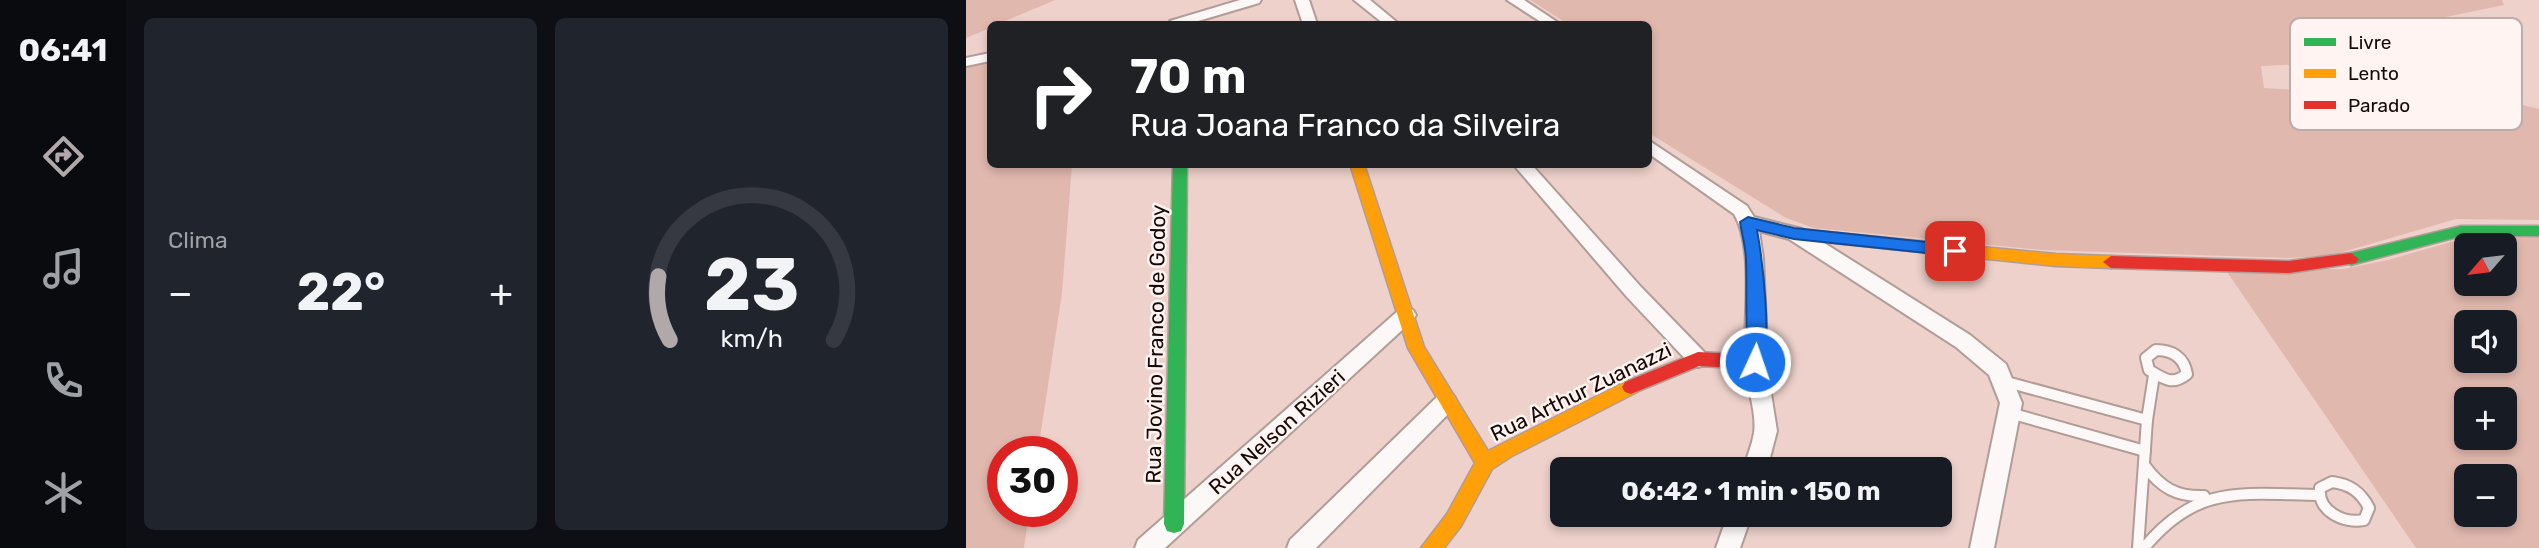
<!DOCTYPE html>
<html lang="pt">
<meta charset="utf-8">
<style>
body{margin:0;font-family:Rubik,sans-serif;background:#20242c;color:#f1f3f6;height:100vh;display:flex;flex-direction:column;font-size:26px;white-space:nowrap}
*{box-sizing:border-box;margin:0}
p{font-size:23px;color:#9ea1a6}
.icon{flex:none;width:38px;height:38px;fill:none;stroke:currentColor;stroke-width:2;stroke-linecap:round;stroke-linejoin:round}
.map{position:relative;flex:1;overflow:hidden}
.panel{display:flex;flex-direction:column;gap:18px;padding:18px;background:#0d0f14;width:840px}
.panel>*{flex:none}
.guide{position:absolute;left:21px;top:21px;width:665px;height:147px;border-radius:10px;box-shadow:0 4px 10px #0003;background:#202124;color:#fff;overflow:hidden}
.needle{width:46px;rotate:242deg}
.fabs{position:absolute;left:1488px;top:233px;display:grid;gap:14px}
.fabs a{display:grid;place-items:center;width:63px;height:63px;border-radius:10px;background:#171b24;box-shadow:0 4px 10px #0003;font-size:35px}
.speed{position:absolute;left:21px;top:436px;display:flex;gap:14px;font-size:35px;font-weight:700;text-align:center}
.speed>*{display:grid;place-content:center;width:91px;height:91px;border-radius:50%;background:#171b24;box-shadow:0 4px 10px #0003;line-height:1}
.speed .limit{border:10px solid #d22;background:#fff;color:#111}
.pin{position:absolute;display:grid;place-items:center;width:60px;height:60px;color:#fff;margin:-30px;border-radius:14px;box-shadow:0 4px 10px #0006}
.me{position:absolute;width:77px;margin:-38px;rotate:3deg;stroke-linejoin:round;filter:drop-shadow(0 0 5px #0008)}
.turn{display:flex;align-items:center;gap:24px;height:147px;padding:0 28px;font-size:32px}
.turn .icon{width:91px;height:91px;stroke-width:2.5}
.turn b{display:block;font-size:49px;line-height:60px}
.big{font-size:52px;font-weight:700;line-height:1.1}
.panel .tile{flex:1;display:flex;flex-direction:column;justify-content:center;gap:10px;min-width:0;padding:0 24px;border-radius:10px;background:#20242c}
.panel .dial{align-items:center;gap:0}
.dial svg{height:182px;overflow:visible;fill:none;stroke:#363941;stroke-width:7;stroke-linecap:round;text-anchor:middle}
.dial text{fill:#f1f3f6;stroke:none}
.heat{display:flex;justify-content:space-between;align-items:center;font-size:38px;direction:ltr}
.panel .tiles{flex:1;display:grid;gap:18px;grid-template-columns:repeat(2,1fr)}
.trip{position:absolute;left:584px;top:457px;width:402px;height:70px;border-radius:10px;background:#171b24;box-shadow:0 4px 10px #0003;font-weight:700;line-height:70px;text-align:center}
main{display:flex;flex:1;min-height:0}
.dock{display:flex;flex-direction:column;width:126px;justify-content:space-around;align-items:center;background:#090b0e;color:#9ea1a6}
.dock .icon{width:49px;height:49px}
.dock .selected{color:#b1a9a9}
.dock b{font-size:32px;color:#f1f3f6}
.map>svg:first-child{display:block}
.green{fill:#e1b8ae;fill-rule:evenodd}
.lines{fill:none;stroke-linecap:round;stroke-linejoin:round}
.lane-casing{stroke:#b29c97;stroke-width:14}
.street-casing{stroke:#b29c97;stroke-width:4}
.fast-casing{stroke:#b29c97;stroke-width:3}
.slow-casing{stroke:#b29c97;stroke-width:3}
.jam-casing{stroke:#b29c97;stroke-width:3}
.lane{stroke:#fcf8f7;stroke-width:10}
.street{fill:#fcf8f7;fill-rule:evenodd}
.fast{fill:#30b455;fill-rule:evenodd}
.slow{fill:#ff9f0a;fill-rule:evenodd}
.jam{fill:#e5322d;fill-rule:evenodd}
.route{fill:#1a73e8;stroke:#114b97;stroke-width:2}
.labels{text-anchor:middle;stroke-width:5;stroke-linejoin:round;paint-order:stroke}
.street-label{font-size:21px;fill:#180805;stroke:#fff4f1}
.key{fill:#fff4f1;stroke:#baadaa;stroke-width:2}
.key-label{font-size:19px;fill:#180805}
</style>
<main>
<nav class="dock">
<b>06:41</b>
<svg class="icon selected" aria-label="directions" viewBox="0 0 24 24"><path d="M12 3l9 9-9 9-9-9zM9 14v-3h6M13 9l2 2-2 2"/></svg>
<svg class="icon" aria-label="music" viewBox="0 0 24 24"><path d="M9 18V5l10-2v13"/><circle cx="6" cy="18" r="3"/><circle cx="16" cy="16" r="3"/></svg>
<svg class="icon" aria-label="phone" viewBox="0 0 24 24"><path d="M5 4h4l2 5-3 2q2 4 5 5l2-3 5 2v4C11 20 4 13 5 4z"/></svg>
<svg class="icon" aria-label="climate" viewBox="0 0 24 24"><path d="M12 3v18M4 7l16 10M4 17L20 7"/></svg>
</nav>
<section class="panel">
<div class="tiles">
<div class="tile"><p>Clima</p>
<div class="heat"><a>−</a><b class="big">22°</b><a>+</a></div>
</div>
<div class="tile dial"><svg viewBox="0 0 100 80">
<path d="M14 69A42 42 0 1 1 86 69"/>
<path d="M14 69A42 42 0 0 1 9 41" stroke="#b1a9a9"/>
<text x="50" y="56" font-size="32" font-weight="700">23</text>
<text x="50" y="72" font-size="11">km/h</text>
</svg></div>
</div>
</section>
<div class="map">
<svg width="1573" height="548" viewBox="0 0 1573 548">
<rect width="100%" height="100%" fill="#edd1ca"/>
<g class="green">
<path d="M0 0H89L32 24H24V28L0 38Z"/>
<path d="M564 0H1536L1538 5 1465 20 1461 33 1491 36 1498 41 1477 37 1460 49 1341 64 1295 66 1298 88 1364 92 1395 101 1449 104 1510 93 1573 109V220L1490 219 1363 256 1322 258 1076 250 848 228 820 218 683 133 682 24H602Z"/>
<path d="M24 59V164L106 165 96 293 72 451 37 452V511H63L58 548H0V64Z"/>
<path d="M1573 237V548H1450L1259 269H1377L1422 260 1492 240ZM1500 245H1538V284H1500ZM1500 322H1538V360H1500ZM1500 399H1538V438H1500ZM1500 476H1538V514H1500Z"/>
</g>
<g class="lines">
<defs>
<g id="lane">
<path d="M1190 350C1206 350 1218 357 1221 374 1206 386 1198 379 1183 370L1180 358Z"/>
<path d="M1037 381 1181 420"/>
<path d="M1044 413 1179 451"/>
<path d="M1179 466C1195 488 1211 497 1238 496"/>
<path d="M1366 482C1384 484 1395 492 1403 508L1398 520C1378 524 1351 511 1354 488Z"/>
<path d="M1172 548 1181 420 1188 375"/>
<path d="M1178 548C1231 483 1277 494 1353 495"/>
</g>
<g id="street">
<path d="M274 0H295L293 3 222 24H202L204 21Z"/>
<path d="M329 0H343L351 24H337Z"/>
<path d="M388 0H404L433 24H418Z"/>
<path d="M541 0H558L594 24H578Z"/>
<path d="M24 53V61L0 66V58Z"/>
<path d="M682 140 781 206 788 217 836 229 1004 335 1040 364 1056 403 1028 548H1004L1034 403 1023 375 990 347 823 239 793 231 797 258 801 346 800 362 811 431 801 469H777C781 457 786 445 788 433 791 411 780 386 779 363 777 323 789 249 768 214L682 153Z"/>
<path d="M547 164H565L675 287 739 353 742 359 739 365 732 367 725 365 661 297Z"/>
<path d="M440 307 447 310 450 315 447 320 199 548H169L172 540 433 310Z"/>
<path d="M480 393 488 396 491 402 488 408 350 548H321L324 540 472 396Z"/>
<path d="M762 514H786L774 548H750Z"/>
</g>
<g id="fast">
<path d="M207 164H221L218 524 215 531 208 533 201 531 198 524Z"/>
<path d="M1495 226H1573V236H1495L1385 265 1377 259 1385 253Z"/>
</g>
<g id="slow">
<path d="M384 164H398L458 347 522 451 659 382 665 380 671 382 674 387 671 392 546 456 526 469 495 526 478 548H455L481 514 509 463 442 348Z"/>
<path d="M829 229 1090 254 1145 256 1153 262 1145 268 1090 266 829 239 821 234Z"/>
</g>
<g id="jam">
<path d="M1385 253 1393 259 1390 263 1323 273 1145 268 1137 262 1145 256 1323 261Z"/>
<path d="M732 352 789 355 795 357 798 362 795 367 789 369 733 366 665 394 659 392 656 387 659 382Z"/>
</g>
</defs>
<use href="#lane" class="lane-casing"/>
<use href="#street" class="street-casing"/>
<use href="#fast" class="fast-casing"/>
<use href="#slow" class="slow-casing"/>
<use href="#jam" class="jam-casing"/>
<use href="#lane" class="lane"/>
<use href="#street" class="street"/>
<use href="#fast" class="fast"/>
<use href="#slow" class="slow"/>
<use href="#jam" class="jam"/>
</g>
<path class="route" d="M782 217 828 228 989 245 997 251 989 256 828 239 791 230C796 257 807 344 795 367H783C779 359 781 278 780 261 780 248 776 235 774 222Z"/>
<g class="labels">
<g class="street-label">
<text transform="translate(190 344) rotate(-89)" y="7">Rua Jovino Franco de Godoy</text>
<text transform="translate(615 392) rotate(-26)" y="7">Rua Arthur Zuanazzi</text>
<text transform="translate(311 432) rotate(-42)" y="7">Rua Nelson Rizieri</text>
</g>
</g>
<rect x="1324" y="18" width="232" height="112" rx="10" class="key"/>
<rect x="1338" y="38" width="32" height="8" fill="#30b455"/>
<rect x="1338" y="69" width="32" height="9" fill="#ff9f0a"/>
<rect x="1338" y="101" width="32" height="8" fill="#e5322d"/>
<g class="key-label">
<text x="1382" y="49">Livre</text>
<text x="1382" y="80">Lento</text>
<text x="1382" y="112">Parado</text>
</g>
</svg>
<div class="fabs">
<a><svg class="needle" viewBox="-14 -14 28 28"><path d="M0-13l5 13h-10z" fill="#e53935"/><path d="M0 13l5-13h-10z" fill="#9ea1a6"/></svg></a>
<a><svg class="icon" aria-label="sound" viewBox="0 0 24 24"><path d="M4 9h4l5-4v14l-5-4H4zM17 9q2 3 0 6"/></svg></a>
<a>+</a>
<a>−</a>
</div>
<div class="speed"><div class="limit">30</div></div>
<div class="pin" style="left:989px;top:251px;background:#d93025"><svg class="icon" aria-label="arrive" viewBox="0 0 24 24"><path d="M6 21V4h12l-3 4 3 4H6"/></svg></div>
<svg class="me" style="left:789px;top:362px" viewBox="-20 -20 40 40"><circle r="17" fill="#1a73e8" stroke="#fff" stroke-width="3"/><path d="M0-11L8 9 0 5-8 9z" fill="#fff"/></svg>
<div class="trip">06:42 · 1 min · 150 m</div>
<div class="guide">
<div class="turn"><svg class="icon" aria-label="right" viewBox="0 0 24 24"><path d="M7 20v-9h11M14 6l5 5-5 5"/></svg><div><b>70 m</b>Rua Joana Franco da Silveira</div></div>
</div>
</div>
</main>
